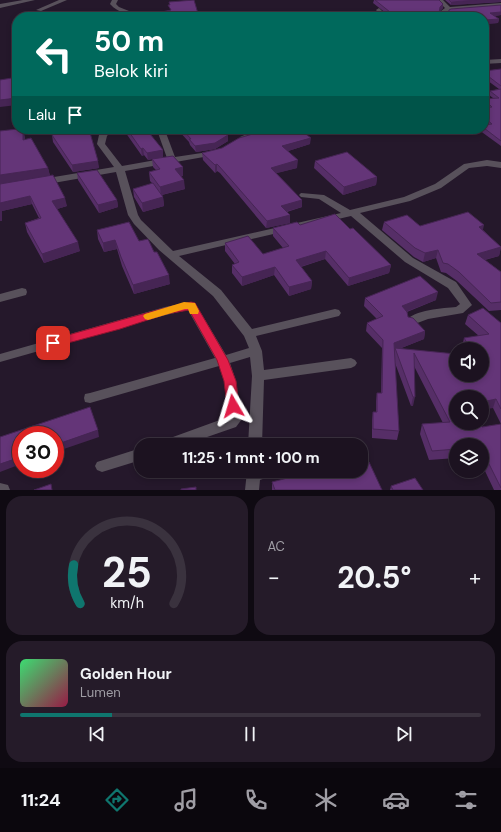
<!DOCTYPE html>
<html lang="id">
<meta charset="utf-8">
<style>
body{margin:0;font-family:"DM Sans",sans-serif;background:#251b29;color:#f1f3f6;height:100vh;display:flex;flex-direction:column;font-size:15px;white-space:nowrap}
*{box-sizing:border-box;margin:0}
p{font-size:13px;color:#a09ea5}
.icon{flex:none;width:22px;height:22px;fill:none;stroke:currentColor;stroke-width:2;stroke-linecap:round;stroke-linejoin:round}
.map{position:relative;height:490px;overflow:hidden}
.details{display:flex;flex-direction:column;gap:6px;padding:6px;background:#0f0a12;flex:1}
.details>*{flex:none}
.hud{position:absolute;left:12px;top:12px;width:477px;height:122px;border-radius:16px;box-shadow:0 2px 6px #0003,0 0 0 1px #3a323e;background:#00695c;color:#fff;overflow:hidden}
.tools{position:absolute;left:449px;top:342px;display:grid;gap:8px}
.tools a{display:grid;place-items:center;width:40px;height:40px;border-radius:50%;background:#1c1220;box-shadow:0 2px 6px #0003,0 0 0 1px #3a323e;font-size:20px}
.speed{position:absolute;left:12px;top:426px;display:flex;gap:8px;font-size:20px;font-weight:700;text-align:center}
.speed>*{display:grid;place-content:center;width:52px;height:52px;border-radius:50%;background:#1c1220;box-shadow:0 2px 6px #0003,0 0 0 1px #3a323e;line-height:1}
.speed .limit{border:6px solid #d22;background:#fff;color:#111}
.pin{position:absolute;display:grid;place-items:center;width:34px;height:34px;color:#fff;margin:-17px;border-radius:8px;box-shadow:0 2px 6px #0006}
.me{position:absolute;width:44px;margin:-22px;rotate:353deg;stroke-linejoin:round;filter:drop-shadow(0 0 3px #0008)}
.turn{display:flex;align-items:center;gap:14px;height:84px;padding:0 16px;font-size:18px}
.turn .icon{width:52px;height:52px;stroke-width:2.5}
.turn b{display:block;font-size:28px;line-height:34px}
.then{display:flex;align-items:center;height:38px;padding:0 16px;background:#0003;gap:8px;font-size:15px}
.big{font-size:30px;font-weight:700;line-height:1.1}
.details .card{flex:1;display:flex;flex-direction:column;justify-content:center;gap:6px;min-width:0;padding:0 14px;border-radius:16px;background:#251b29}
.details .dial{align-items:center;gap:0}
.dial svg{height:104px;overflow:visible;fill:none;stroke:#3a323e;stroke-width:7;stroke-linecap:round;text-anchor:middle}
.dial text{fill:#f1f3f6;stroke:none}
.song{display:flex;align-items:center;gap:12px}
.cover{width:48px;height:48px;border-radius:6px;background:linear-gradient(135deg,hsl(140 70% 55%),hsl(340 70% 35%))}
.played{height:4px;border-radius:2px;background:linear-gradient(90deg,#0f766e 20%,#3a323e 20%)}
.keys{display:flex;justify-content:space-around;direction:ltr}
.heat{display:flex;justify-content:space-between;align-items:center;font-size:22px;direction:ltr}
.details .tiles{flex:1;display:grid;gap:6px;grid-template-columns:1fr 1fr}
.card:last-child{grid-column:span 2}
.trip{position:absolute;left:134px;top:438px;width:234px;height:40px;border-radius:16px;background:#1c1220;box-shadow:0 2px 6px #0003,0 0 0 1px #3a323e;font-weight:700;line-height:40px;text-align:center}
.tab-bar{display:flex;height:64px;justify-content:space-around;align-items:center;background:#0b070d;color:#a09ea5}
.tab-bar .icon{width:28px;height:28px}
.tab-bar .current{color:#0f766e}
.tab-bar b{font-size:18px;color:#f1f3f6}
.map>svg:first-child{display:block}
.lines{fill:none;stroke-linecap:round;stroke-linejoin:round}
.street{fill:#58515b;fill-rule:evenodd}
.wall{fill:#562e67}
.shaded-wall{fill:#462554}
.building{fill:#643578;stroke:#462554}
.route{fill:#e11d48;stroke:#92132f}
.slow{fill:#f59e0b}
</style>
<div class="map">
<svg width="501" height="490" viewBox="0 0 501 490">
<rect width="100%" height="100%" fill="#25182b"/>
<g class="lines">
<g class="street">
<path d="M23 0H35L0 8V4Z"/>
<path d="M59 0H67L41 11 36 10Z"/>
<path d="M112 0H118L116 4 119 7 144 17C132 17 118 13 110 4Z"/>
<path d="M437 0H443L450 7 501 3V7L450 11 447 12 446 17H440L441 11 445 8Z"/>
<path d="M379 8 388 17H382L376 10Z"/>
<path d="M501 59V63L484 64V60Z"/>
<path d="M105 129H113L107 136 105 144 122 166 167 158 158 133 162 131 166 133 175 157 215 151 219 153 215 155 125 171 138 215 141 220 173 251 341 213 319 199 301 197 299 195 301 193 324 195 350 210 404 197 435 184 464 164 487 160 501 162V168L487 166 469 168 441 188 410 201 360 213 413 258 456 282 472 305 463 313 428 319 412 325 408 324 406 321C413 310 444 308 456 307L460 304 448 288 405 262 351 216 179 256 221 290 252 329 335 309 339 310 341 313 339 316 256 336 262 351 264 370 351 358 355 360 357 363 355 366 351 368 264 380 262 445H248L252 376 250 357 230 363 236 381 242 419 236 427 184 445H160L162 441 228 417 224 381 219 366 90 403 85 402 84 398 85 394 90 393 215 358 188 310 166 315 0 362V354L165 307 191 302 195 303 226 355 249 348 244 336 213 296 159 250 134 224 128 215 116 172 42 185 38 182 42 179 114 167 97 144 99 135Z"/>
<path d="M246 129H254L257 134 246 141H240V137L249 133Z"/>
<path d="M22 288 26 289 27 292 26 295 0 302V294Z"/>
<path d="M141 448V460L102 472 97 470 95 466 97 462Z"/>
<path d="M247 471H276L274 475 260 480 259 490H245Z"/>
<path d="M0 483 8 485 10 490H0Z"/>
</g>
</g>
<g class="wall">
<path d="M374 0H439L443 4V8L440 11 439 13 441 15H448L501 5V15L494 16 499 19 498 23 484 24V17H391L373 3Z"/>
<path d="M445 0H501V2L451 5Z"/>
<path d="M501 69V146L479 130V129H484V125L487 124 484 122V108L487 107 484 105V99L493 98 489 95 490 91 499 89 484 78V71Z"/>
<path d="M70 129H95V131H89L99 168 73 172 53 142 52 135 70 130Z"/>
<path d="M123 129H146L163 150V157L183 167V176H181L185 189 162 195 163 197 164 206 143 212 134 197 133 189 153 184 150 181 149 172 156 170 153 167 152 159 148 160 144 155 142 156Z"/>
<path d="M177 129H222L228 135V141L215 149 196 152 190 145 189 142Z"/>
<path d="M0 131 25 137V140L48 168 50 176 67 206 57 209 80 251 44 263 27 232 25 223 39 218 32 204 2 211V221H0Z"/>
<path d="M310 144 288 151 297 168 276 173 302 200V207L287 212 290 215V223L266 228 220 173 217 171 215 173 203 160 202 153 222 148Z"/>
<path d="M315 161 377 177 376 185 343 195 314 168Z"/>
<path d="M77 173 117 200 118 207 99 213 78 180Z"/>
<path d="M384 222 420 226 483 230 501 247 499 256 485 260 501 272V310L489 311 457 281 446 273 441 272 436 258 423 262 414 257 382 230Z"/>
<path d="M300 225 350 229 391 265 389 273 348 286 325 259 301 267 312 281 311 289 289 296 274 275 242 286 232 273V265L235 264 225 251V243L263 254 283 248 273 236V228Z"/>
<path d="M97 230 139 241 154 252 170 284 134 294 122 266 117 249 104 252 98 239Z"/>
<path d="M365 298 436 300 407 312 408 317 425 331 424 339 399 349 456 354V375L482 349H463L462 347 464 338 479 336 465 324 468 315 501 323V424L493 408 456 397 482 427 501 424V490H494L485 471 473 473V471H482V445H456V458L429 460 420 434 422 424 443 423 414 366 413 406H411L395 363 399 431 397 440 372 438V420L373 412H376V401L377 393H381L382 348 366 331 367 323 377 319 364 306Z"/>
<path d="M308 475 382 490H272V482Z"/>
<path d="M391 486 423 490H390Z"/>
</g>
<g class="shaded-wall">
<path d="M477 0H501V2L451 5V2Z"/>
<path d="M443 4V8L440 11V7Z"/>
<path d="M501 12V15L489 17 490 13Z"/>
<path d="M499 19 498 23 484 24V20Z"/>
<path d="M17 98V105L0 107V100Z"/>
<path d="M23 129 25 137V148L23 140Z"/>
<path d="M228 135V141L215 149 196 152 195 146Z"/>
<path d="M311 138 310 144 282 153V146Z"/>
<path d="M143 148 144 155 142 156 141 149Z"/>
<path d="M163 150V157L148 160 147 153Z"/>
<path d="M298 160 297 168 270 175 271 168Z"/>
<path d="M98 161 99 168 73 172 72 165Z"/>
<path d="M217 164V171L215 173V165Z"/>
<path d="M183 167V176L176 178 175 169Z"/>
<path d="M48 168 50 176 0 184V175Z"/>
<path d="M377 177 376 185 343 195 344 187Z"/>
<path d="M184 180 185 189 161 195 160 187Z"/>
<path d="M30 196 32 204 2 211V221H0V203Z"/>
<path d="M163 197 164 206 143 212 142 203Z"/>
<path d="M65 198 67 206 54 210 52 201Z"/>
<path d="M117 200 118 207 99 213 98 205Z"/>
<path d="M302 200V207L281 213V206Z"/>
<path d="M290 215V223L266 228 267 221Z"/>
<path d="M484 225 482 234 479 227Z"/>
<path d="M115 240 117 249 104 252 103 243Z"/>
<path d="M78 242 80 251 44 263 42 254Z"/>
<path d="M501 247 499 256 475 262 477 254Z"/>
<path d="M438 250 436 258 423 262 425 253Z"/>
<path d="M326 251 325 259 296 268V260Z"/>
<path d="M391 265 389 273 348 286 349 278Z"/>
<path d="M275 267 274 275 242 286V277Z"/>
<path d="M169 275 170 284 134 294 133 285Z"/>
<path d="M312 281 311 289 289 296V287Z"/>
<path d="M438 292 436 300 400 314 402 306Z"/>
<path d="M425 331 424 339 396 350 395 348V350L394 343Z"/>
<path d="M413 397H415L413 406H411Z"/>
<path d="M496 399 493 408 482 410V402Z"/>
<path d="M98 430 99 437 55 452V445Z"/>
<path d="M21 457V464L0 472V464Z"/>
</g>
<g class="building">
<path d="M194 0 199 17H156L157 13 171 10 168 5H170L169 2Z"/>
<path d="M375 0H439L443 4 440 7 439 13 441 15H448L449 10 451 9 501 5V12L490 13 499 19 484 20V17H396L390 12Z"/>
<path d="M449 0H477L451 2Z"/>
<path d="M501 69V86L484 73V71Z"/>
<path d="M12 78 17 98 0 100V80Z"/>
<path d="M501 89V141L484 128V125L492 124 484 117V108L492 107 484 99 499 98 490 91Z"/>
<path d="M18 129H23V140L31 138 48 168 0 175V131Z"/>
<path d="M70 129H89L98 161 72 165 52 135 70 130Z"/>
<path d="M127 129H146L163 150 147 153 143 148 141 149Z"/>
<path d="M182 129H222L228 135 215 143 195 146 189 139H191Z"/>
<path d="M257 129H299L311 138 282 146 298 160 271 168 302 200 281 206 290 215 267 221 219 166 217 164 215 165 202 153 222 148 239 138 256 133Z"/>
<path d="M347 152 377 177 344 187 315 161Z"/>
<path d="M173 156 183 167 175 169 184 180 160 187 149 172 160 169 152 159Z"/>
<path d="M97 170 117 200 98 205 77 173Z"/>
<path d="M53 175 65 198 52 201 78 242 42 254 25 223 41 218 30 196 0 203V184Z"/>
<path d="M153 183 163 197 142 203 133 189Z"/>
<path d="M468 212 484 225 479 227 501 247 477 254 501 272V302L491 303 459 272 448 264 443 263 438 250 425 253 415 248 384 222 407 215 420 226Z"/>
<path d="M335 214 350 229 353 228 391 265 349 278 326 251 296 260 312 281 289 287 275 267 242 277 232 265 239 262 225 243 248 236 263 254 289 246 273 228 297 222 300 225Z"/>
<path d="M129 222 139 241 148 239 154 252H157L169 275 133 285 121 257 115 240 103 243 97 230Z"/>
<path d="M420 276 438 292 402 306 407 312 408 317 413 318 425 331 394 343 399 431 373 429V412H377V393H382L383 340 367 323 383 316 365 298Z"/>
<path d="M483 308 501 323V409L496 399 482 402V397H456V423H480L482 427 501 424V488L488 462 482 463V445H456V449L432 451 422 424 450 422 414 353 415 397H413L395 348 456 354V375H482V349H471L464 338 489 334 468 315Z"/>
<path d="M90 407 98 430 55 445V435H21V457L0 464V437Z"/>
<path d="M369 462 382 490H275L272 482 307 473 308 475 327 471H361V464Z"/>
<path d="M415 478 423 490H393L391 486Z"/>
<path d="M51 484 52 490H34Z"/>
<path d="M196 487V490H181V489Z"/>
</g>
<path class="route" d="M191 302 195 303 228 360 236 381 239 406 237 410 233 411 229 410 227 406 224 381 217 360 189 310 166 314 120 329 53 347 49 346 47 343 49 340 53 339C99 327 145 312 191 302Z"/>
<path class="slow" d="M184 302 195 303 199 311 198 314H190L188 309H185L148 320 145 319 143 316 145 314Z"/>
</svg>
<div class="tools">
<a><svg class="icon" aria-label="sound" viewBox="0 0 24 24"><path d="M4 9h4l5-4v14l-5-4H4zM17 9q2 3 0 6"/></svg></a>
<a><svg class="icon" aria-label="search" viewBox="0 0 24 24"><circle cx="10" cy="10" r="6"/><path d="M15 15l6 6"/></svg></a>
<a><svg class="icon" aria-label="layers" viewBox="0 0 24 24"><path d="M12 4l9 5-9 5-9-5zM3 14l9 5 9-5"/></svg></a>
</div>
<div class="speed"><div class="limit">30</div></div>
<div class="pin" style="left:53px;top:343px;background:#d93025"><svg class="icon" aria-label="arrive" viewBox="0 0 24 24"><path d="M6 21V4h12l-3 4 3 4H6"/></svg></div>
<svg class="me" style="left:233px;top:406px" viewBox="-20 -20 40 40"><path d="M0-17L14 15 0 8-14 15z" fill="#e11d48" stroke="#fff" stroke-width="4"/></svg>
<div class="trip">11:25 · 1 mnt · 100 m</div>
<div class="hud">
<div class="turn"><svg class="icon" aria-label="left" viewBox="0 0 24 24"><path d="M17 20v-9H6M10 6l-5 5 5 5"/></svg><div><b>50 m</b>Belok kiri</div></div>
<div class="then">Lalu<svg class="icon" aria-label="arrive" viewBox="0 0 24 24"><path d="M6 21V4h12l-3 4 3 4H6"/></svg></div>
</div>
</div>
<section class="details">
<div class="tiles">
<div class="card dial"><svg viewBox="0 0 100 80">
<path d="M14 69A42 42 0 1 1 86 69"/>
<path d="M14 69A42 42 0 0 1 9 39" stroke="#0f766e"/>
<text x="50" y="56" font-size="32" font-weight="700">25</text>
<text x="50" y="72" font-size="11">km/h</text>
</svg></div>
<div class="card"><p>AC</p>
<div class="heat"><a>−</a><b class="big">20.5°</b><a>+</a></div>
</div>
<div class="card">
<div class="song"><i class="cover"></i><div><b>Golden Hour</b><p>Lumen</p></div></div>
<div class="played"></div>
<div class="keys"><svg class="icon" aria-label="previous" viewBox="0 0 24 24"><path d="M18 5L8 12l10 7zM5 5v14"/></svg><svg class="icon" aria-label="pause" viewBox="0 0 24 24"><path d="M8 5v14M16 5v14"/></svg><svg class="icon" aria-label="next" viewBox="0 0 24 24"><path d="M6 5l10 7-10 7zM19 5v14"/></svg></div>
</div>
</div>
</section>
<nav class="tab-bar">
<b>11:24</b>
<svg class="icon current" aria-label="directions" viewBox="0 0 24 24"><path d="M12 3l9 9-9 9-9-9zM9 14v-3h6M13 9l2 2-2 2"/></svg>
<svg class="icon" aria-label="music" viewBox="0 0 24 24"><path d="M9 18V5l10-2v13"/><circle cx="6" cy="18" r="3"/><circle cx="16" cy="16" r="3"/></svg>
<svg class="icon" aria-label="phone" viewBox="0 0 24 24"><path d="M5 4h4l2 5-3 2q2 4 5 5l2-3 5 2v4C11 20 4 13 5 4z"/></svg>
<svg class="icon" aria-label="climate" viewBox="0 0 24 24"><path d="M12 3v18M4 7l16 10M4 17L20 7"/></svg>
<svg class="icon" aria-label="car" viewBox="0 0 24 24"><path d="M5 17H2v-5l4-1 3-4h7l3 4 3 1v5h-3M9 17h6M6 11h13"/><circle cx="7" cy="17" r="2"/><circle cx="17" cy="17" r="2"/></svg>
<svg class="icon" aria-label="filters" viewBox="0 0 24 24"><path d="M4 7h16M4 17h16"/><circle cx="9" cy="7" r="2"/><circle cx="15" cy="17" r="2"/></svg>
</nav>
